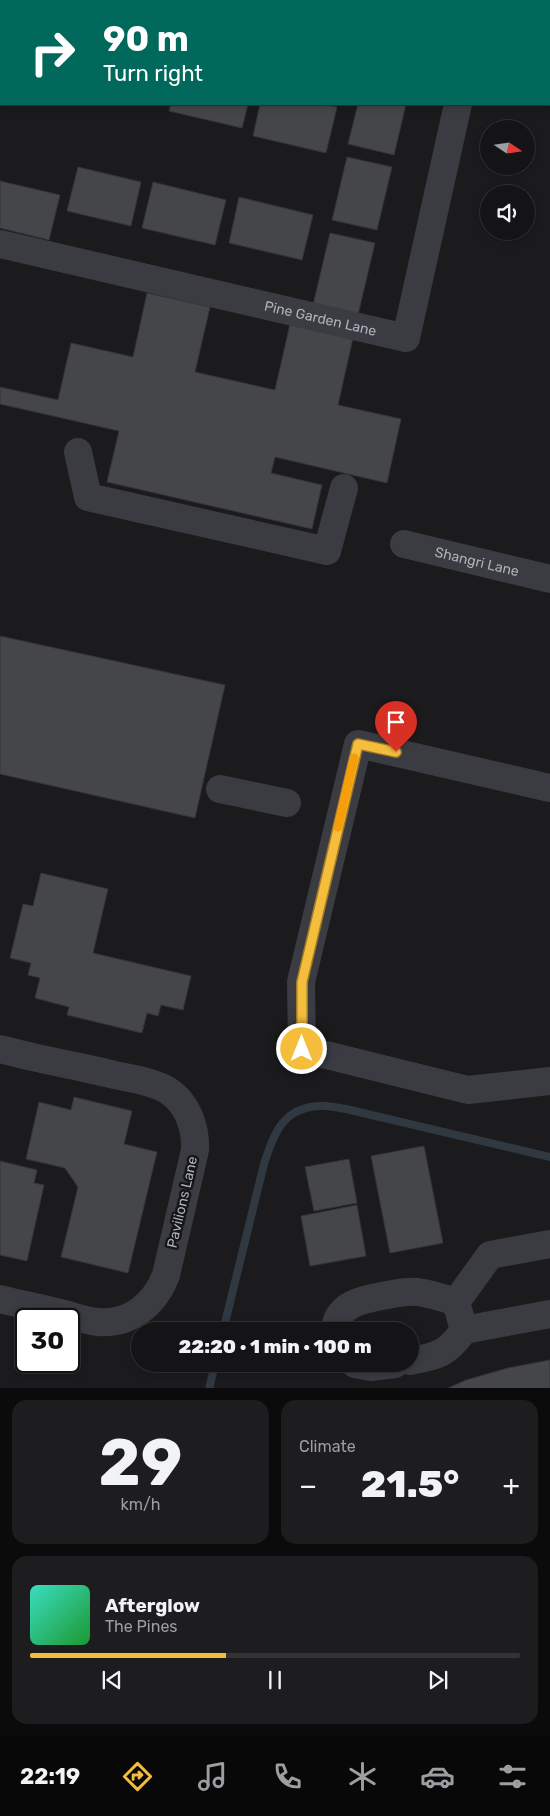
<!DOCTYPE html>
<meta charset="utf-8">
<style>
body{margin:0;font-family:Rubik,sans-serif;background:#1d1d1f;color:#f1f3f6;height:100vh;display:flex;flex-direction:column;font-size:19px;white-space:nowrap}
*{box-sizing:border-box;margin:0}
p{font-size:16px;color:#9d9ea1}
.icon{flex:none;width:28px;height:28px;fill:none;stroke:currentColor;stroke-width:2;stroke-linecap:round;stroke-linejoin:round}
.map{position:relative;height:1388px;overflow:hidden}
.panel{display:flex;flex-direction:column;gap:12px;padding:12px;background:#0b0b0c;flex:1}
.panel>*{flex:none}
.top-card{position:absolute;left:0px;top:0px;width:550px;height:105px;box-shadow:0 2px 8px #0003,0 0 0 1px #333335;background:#00695c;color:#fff;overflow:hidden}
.needle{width:32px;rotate:103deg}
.tools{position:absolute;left:480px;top:120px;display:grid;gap:10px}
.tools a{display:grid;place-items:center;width:55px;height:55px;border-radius:50%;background:#141416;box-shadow:0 2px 8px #0003,0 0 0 1px #333335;font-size:25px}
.speed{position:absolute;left:15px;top:1308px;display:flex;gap:10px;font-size:25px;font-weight:700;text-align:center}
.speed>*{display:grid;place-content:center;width:65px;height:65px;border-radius:50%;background:#141416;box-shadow:0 2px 8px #0003,0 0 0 1px #333335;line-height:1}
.speed .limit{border:2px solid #111;border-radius:8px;background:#fff;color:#111}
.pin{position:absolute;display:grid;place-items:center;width:42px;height:42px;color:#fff;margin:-51px -21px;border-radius:50% 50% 50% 0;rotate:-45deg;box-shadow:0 0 5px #0007}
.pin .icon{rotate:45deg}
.me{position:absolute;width:55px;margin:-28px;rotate:0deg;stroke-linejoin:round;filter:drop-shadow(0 0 4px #0008)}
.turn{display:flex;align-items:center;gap:18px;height:105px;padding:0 20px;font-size:22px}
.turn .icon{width:65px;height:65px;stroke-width:2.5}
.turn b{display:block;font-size:35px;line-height:42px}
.big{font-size:38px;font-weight:800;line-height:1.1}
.panel .widget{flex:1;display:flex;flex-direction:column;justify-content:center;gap:8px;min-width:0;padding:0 18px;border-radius:15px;background:#1d1d1f}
.panel .dial{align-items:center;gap:0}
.dial b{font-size:65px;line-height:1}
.song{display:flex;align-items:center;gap:15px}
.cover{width:60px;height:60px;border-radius:8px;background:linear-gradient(135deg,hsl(170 70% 55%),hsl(130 70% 35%))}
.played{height:5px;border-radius:2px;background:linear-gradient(90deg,#f4bd3c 40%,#333335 40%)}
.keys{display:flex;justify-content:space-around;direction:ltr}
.heat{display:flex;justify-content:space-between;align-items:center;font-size:28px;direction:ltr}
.panel .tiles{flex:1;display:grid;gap:12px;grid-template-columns:1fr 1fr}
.widget:last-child{grid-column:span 2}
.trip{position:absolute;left:131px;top:1322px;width:288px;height:50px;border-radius:25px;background:#141416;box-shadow:0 2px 8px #0003,0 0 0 1px #333335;font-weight:800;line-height:50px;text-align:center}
.tab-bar{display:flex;height:80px;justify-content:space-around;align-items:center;background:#080809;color:#9d9ea1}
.tab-bar .icon{width:35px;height:35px}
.tab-bar .current{color:#f4bd3c}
.tab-bar b{font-size:22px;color:#f1f3f6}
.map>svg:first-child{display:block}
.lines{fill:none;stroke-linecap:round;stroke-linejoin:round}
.stream{stroke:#303942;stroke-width:8}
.building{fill:#45464a;stroke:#353439}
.minor{stroke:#3b3c42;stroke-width:28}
.route-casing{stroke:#9f7b27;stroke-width:12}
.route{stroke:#f4bd3c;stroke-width:9}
.slow{stroke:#f59e0b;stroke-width:9}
.labels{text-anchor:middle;stroke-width:5;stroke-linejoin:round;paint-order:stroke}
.street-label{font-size:14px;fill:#adb1bc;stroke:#161518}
</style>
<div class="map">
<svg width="550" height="1389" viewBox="0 0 550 1389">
<rect width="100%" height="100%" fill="#1b1a1d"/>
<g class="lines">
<g class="stream">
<path d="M223 1331 264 1164C274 1134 282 1108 319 1106 327 1105 337 1108 346 1109L550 1157"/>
<path d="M209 1389 215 1364"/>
</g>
</g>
<g class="building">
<path d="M380 0H494L380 1Z"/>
<path d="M171 104H248L242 128 169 111Z"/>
<path d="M260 104H321L337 107 326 153 253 136Z"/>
<path d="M358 104H406L394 155 348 144Z"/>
<path d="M347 157 392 167 377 230 332 220Z"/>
<path d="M78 167 141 182 131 226 67 211Z"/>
<path d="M0 181 60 195 49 240 0 228Z"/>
<path d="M153 182 226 200 215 245 142 228Z"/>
<path d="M239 197 313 215 302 260 229 243Z"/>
<path d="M330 233 375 243 358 315 313 305Z"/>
<path d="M147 293 210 307 195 372 275 390 290 324 353 338 338 405 401 419 387 483 275 457 271 473 322 485 312 529 107 482 119 431 0 404V387L58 400 71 343 133 357Z"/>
<path d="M0 636 225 685 195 818 0 774Z"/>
<path d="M41 873 108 889 93 953 191 976 183 1010 161 1005 158 1016 147 1013 142 1033 67 1015 69 1007 35 998 40 978 28 975 31 963 10 958 23 904 33 906Z"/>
<path d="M74 1097 132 1111 124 1144 157 1152 128 1273 61 1257 78 1187 65 1168 26 1159 39 1102 71 1110Z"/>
<path d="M424 1146 443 1243 390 1253 371 1156Z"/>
<path d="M349 1159 357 1203 314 1211 305 1167Z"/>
<path d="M0 1161 37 1170 34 1183 44 1185 27 1261 0 1255Z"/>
<path d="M357 1205 366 1256 310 1266 301 1216Z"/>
<path d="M550 1360V1389H446L466 1380 508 1368Z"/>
</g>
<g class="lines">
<g class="minor">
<path d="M97 0 102 1"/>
<path d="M222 0 227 1"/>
<path d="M334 1 335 0"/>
<path id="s1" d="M0 244 406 338 458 104"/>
<path d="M78 452 88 497 327 551 344 488"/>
<path id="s2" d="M404 544 550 579"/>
<path d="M550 788 358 744 301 982 302 1049 468 1090 550 1081"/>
<path d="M220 789 287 803"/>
<path d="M0 1049C40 1060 80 1066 119 1076 135 1079 153 1082 167 1090 187 1102 196 1127 195 1150L166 1275C155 1304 130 1325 98 1322 86 1321 73 1316 60 1313 40 1308 20 1304 0 1299"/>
<path d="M550 1244 490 1255 456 1302 464 1330 550 1314"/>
<path d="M335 1331C336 1303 365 1299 387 1295 397 1293 408 1291 418 1292 431 1294 444 1298 456 1302"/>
<path d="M410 1361C438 1356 447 1354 464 1330"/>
<path d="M355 1364 371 1367 395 1364"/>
</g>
</g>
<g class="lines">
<defs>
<path id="route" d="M302 1049V982L358 744 396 752"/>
</defs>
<use href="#route" class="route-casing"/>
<use href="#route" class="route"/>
<path class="slow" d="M338 827 354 758"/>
</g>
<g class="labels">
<g class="street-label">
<text dy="5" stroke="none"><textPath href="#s1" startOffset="329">Pine Garden Lane</textPath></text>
<text dy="5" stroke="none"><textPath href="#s2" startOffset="75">Shangri Lane</textPath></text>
<text transform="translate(182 1202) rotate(-77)" y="5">Pavilions Lane</text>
</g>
</g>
</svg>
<div class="tools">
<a><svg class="needle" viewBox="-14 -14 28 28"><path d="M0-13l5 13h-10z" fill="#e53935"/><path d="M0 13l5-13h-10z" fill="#9d9ea1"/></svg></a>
<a><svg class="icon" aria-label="sound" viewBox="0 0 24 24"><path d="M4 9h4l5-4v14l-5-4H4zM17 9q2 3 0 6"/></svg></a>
</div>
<div class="speed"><div class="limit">30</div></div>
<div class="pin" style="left:396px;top:752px;background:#d93025"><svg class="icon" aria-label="arrive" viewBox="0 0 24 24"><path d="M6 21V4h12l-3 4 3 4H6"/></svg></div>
<svg class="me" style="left:302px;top:1049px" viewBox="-20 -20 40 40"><circle r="17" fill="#f4bd3c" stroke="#fff" stroke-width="3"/><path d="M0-11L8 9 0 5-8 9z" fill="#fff"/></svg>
<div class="trip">22:20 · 1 min · 100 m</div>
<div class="top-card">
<div class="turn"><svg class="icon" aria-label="right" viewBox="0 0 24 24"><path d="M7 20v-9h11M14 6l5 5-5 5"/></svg><div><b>90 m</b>Turn right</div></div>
</div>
</div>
<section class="panel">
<div class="tiles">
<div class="widget dial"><b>29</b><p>km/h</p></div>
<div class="widget"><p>Climate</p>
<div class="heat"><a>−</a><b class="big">21.5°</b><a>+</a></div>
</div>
<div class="widget">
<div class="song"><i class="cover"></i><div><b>Afterglow</b><p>The Pines</p></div></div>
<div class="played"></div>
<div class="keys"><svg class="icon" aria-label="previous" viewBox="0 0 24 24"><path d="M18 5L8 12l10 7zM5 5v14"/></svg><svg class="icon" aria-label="pause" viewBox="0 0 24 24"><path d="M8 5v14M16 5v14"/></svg><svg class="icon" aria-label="next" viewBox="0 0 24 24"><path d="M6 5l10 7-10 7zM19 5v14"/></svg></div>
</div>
</div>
</section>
<nav class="tab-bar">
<b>22:19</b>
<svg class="icon current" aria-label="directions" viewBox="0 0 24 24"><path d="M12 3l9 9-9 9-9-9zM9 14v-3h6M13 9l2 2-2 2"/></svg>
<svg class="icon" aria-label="music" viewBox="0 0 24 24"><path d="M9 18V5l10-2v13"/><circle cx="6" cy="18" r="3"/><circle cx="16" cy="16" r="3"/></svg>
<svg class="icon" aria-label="phone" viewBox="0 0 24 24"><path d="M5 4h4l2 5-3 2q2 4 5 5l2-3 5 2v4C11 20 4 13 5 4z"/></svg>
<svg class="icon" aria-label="climate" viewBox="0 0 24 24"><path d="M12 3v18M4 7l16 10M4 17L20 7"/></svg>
<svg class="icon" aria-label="car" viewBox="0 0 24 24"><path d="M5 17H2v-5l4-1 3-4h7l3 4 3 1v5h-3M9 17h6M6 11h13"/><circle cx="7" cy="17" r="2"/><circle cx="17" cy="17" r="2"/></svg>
<svg class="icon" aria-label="filters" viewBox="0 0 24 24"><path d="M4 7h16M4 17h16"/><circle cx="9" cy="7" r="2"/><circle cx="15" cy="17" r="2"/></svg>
</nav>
